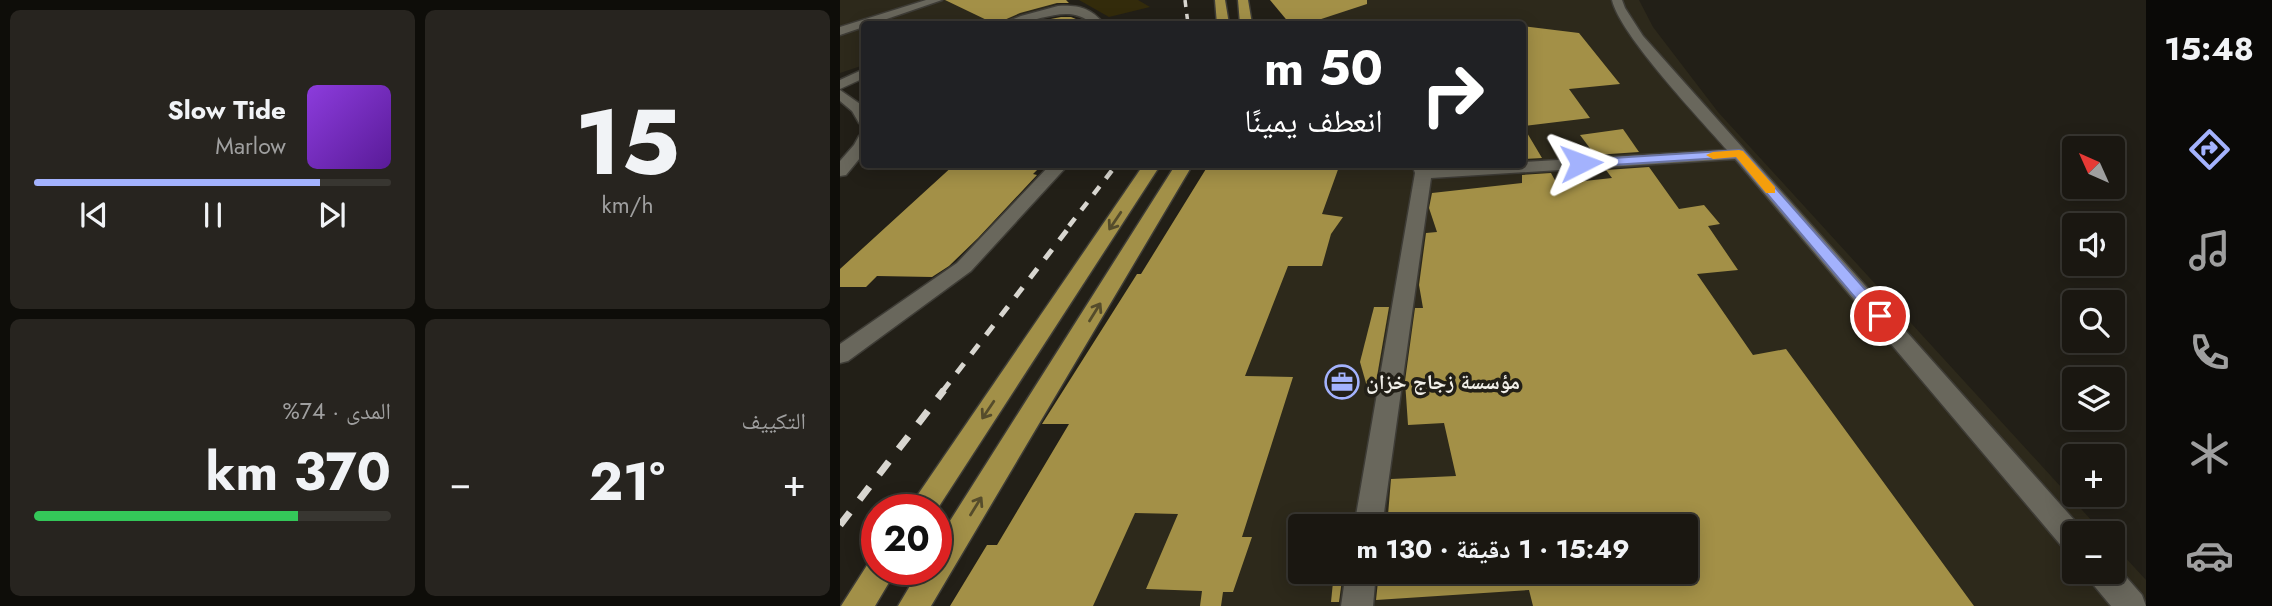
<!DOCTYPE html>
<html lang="ar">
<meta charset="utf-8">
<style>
body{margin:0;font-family:Jost,"Noto Naskh Arabic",sans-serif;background:#27241f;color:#f1f3f6;direction:rtl;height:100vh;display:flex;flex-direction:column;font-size:26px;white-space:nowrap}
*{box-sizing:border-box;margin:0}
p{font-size:23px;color:#9f9f9f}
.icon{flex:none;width:38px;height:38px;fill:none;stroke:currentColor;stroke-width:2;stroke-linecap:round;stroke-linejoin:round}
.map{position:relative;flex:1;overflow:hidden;direction:ltr}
.panel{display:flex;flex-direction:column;gap:10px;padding:10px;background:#0e0d09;width:840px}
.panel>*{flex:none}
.hud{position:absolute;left:21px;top:21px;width:665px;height:147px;border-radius:7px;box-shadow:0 4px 18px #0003,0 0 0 2px #383631;direction:rtl;background:#202124;color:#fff;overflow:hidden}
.needle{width:46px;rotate:315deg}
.fabs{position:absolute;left:1222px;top:136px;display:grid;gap:14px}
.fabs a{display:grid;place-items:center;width:63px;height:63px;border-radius:7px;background:#1a1711;box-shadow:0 4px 18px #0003,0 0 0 2px #383631;font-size:35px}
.speed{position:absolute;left:21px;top:494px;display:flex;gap:14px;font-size:35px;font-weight:700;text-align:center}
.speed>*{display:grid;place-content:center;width:91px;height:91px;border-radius:50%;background:#1a1711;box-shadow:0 4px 18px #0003,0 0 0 2px #383631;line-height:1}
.speed .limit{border:10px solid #d22;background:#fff;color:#111}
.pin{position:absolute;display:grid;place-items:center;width:60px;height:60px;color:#fff;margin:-30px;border:4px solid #fff;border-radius:50%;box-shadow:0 2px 7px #0007}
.me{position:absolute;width:77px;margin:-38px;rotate:87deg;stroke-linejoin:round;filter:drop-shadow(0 0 5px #0008)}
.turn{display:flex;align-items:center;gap:24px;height:147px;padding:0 28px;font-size:32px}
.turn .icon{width:91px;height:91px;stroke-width:2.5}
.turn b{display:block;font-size:49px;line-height:60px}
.big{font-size:52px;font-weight:700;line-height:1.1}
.panel .widget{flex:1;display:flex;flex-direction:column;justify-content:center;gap:10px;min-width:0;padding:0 24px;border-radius:10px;background:#27241f}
.panel .dial{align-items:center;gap:0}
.dial b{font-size:91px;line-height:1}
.song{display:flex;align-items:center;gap:21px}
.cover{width:84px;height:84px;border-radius:10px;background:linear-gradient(135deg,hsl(270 70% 55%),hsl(270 70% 35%))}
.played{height:7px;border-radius:4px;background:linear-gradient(90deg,#a3b2fd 80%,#383631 80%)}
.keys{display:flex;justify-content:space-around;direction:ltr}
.heat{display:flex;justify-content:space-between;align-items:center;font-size:38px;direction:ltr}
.charge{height:10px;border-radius:5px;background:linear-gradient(90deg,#34c759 74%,#383631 0)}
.panel .tiles{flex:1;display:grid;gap:10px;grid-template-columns:repeat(2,1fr)}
.trip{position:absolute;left:448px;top:514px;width:410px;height:70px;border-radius:7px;background:#1a1711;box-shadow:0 4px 18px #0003,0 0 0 2px #383631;font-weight:700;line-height:70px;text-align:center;direction:rtl}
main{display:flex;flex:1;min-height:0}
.dock{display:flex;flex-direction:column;width:126px;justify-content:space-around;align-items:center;background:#0a0907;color:#9f9f9f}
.dock .icon{width:49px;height:49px}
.dock .active{color:#a3b2fd}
.dock b{font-size:32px;color:#f1f3f6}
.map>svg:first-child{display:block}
.built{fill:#2d291b;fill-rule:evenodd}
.green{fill:#332b0b}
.building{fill:#a39047}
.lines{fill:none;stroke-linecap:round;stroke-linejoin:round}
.minor-casing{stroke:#3e3c36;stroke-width:3}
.major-casing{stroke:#3e3c36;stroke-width:3}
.minor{fill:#69675c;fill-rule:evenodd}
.major{fill:#a29048;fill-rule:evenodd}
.rail-far3{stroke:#d8d6d0;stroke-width:3.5;stroke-dasharray:7 7;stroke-linecap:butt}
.rail-far2{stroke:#d8d6d0;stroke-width:4.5;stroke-dasharray:10 10;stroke-linecap:butt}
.rail-far1{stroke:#d8d6d0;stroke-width:5;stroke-dasharray:12 12;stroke-linecap:butt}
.rail{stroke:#d8d6d0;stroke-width:7;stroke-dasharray:16 16;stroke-linecap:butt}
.oneway{stroke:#554c2b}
.route{fill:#a3b2fd;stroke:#6a74a4;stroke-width:2}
.slow{fill:#f59e0b}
.labels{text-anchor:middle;stroke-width:7;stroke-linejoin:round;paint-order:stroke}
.poi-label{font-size:21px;font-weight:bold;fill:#f2f0ea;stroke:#221f17;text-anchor:start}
</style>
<main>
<nav class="dock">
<b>15:48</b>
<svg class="icon active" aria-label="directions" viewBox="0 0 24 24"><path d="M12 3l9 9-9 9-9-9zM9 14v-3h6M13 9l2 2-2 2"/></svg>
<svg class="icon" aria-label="music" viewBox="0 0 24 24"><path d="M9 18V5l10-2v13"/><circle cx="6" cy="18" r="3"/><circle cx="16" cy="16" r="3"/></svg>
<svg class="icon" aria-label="phone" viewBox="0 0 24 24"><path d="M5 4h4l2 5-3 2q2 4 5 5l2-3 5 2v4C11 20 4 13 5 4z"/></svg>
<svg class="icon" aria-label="climate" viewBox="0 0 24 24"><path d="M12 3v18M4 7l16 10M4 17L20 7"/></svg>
<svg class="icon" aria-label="car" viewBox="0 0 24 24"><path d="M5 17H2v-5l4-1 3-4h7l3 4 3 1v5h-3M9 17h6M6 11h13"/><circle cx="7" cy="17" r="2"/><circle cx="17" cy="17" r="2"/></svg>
</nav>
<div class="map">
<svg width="1306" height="606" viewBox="0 0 1306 606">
<rect width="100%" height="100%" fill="#221f17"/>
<g class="built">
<path d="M0 0H230L155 24H24V65L0 73Z"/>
<path d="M456 0H799L813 27 878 112 1264 534H1234V572H1272V543L1306 580V606H170L408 165 682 164V24H474ZM460 527H845V572H460Z"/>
</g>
<path class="green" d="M239 0H298L310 7 269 17Z"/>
<g class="building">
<path d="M105 0H226L229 3H217L180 13 155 24Z"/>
<path d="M430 0H527V4L466 24H450Z"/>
<path d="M221 17H231L248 24H185Z"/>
<path d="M682 26 739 33 780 84 729 89 750 118 683 126 702 158 682 159Z"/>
<path d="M783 129 799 152 755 155 740 135Z"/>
<path d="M115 164H203L193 174 197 175 138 238 109 266 92 277 37 276 26 287H0V269Z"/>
<path d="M369 164H500L482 214 503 217 491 234 482 266H448L405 376 453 377 402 537H412L393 592H383L381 606H360L362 591 306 589 338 514 295 513 253 606H110L147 545H157L229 424H202L297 274H301Z"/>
<path d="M809 167 839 209 864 205 880 224 868 226 898 270 857 274 913 355 946 349 1134 606H693L689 590 536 600 539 572H845V527H547L551 479 616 476 604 423 568 425 565 381 575 308H583L579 285 586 233 597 232 589 208 592 193 682 183V175L711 173 717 184 772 178 766 170Z"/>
<path d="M534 307H549L535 388 528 390 520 362Z"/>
<path d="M494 572H503L499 602H491Z"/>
</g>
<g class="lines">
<defs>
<g id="minor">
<path d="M86 0H102L0 35V27Z"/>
<path d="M772 0H782L785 8 803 36 1244 531 1246 534H1234V553L1224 549 895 159 591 178 542 527H514L575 173 572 164H588L589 168 682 164V162L887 150C860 119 780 35 772 0Z"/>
<path d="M218 6C239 5 251 8 264 24H252C227 0 192 27 161 24L181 16Z"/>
<path d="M24 69V78L0 89V80Z"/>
<path d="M0 90 23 106 24 124 19 123 12 111 0 101Z"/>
<path d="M24 134V153L6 175 0 176V161L14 145 19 136Z"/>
<path d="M211 164H229L131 271 8 361 0 363V344L117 263Z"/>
<path d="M1273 562 1302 595 1306 606H1271L1251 582 1247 572H1272Z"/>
<path d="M506 572H536L533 606H501Z"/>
</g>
<g id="major">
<path d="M375 0H385L389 24H377Z"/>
<path d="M398 0H408L412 24H400Z"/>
<path d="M304 164H321L96 511 68 509Z"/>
<path d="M336 164H353L91 606H58L80 569H96V543Z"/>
<path d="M37 557V569H57L35 606H1L31 559Z"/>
</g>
</defs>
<use href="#minor" class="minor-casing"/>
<use href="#major" class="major-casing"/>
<use href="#minor" class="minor"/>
<use href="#major" class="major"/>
<path class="rail-far3" d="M345 0 348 24"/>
<path class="rail-far2" d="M229 226 277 164"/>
<path class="rail-far1" d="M102 392 231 225"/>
<path class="rail" d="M0 525 104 390"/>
</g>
<defs><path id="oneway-shaft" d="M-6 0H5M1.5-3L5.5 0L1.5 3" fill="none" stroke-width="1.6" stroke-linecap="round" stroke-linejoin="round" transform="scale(1.75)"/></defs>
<g class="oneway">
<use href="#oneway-shaft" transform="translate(275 221) rotate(124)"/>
<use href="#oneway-shaft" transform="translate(255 312) rotate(-58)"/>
<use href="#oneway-shaft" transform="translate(148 410) rotate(124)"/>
<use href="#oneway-shaft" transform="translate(136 506) rotate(-58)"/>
</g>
<path class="route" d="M899 150 903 151 1046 313 1048 316 1046 320H1034L896 157 741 167 735 163 741 160Z"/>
<path class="slow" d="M899 150 903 151 935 187V193H926L896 157 873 159 866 155 873 152Z"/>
<defs>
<symbol id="office-ring" viewBox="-11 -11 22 22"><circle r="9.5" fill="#221f17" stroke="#a3b2fd" stroke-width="1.5"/><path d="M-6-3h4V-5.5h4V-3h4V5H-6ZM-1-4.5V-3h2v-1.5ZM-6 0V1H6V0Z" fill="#a3b2fd"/></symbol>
</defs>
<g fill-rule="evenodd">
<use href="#office-ring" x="483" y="363" width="38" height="38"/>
</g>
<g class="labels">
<g class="poi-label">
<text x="526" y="389">مؤسسة زجاج خزان</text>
</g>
</g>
</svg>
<div class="fabs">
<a><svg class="needle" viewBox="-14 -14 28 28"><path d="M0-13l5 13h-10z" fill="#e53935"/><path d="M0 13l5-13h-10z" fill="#9f9f9f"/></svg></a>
<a><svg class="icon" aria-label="sound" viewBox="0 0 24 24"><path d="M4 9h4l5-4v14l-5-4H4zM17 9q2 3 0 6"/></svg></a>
<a><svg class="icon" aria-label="search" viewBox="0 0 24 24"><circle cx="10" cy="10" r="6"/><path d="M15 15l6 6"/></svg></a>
<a><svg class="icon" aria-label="layers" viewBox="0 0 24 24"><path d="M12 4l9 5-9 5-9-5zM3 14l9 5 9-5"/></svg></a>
<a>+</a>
<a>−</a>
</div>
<div class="speed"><div class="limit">20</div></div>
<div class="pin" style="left:1040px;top:316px;background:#d93025"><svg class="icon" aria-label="arrive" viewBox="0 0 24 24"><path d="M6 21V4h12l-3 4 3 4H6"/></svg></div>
<svg class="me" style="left:741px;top:163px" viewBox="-20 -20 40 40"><path d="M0-17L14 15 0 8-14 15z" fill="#a3b2fd" stroke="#fff" stroke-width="4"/></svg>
<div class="trip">15:49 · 1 دقيقة · 130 m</div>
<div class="hud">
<div class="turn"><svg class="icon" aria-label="right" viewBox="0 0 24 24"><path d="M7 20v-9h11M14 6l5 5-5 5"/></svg><div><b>50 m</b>انعطف يمينًا</div></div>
</div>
</div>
<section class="panel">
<div class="tiles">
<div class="widget dial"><b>15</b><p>km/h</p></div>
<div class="widget">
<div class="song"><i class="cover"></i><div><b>Slow Tide</b><p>Marlow</p></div></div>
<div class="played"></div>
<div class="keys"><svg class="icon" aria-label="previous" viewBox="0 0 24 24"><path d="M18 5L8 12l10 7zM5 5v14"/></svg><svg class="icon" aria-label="pause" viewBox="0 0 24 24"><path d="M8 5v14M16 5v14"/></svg><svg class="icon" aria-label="next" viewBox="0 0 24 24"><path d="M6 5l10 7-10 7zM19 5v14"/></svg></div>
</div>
<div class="widget"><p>التكييف</p>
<div class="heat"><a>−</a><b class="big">21°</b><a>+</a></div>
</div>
<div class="widget"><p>المدى · 74%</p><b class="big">370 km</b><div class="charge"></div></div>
</div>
</section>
</main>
